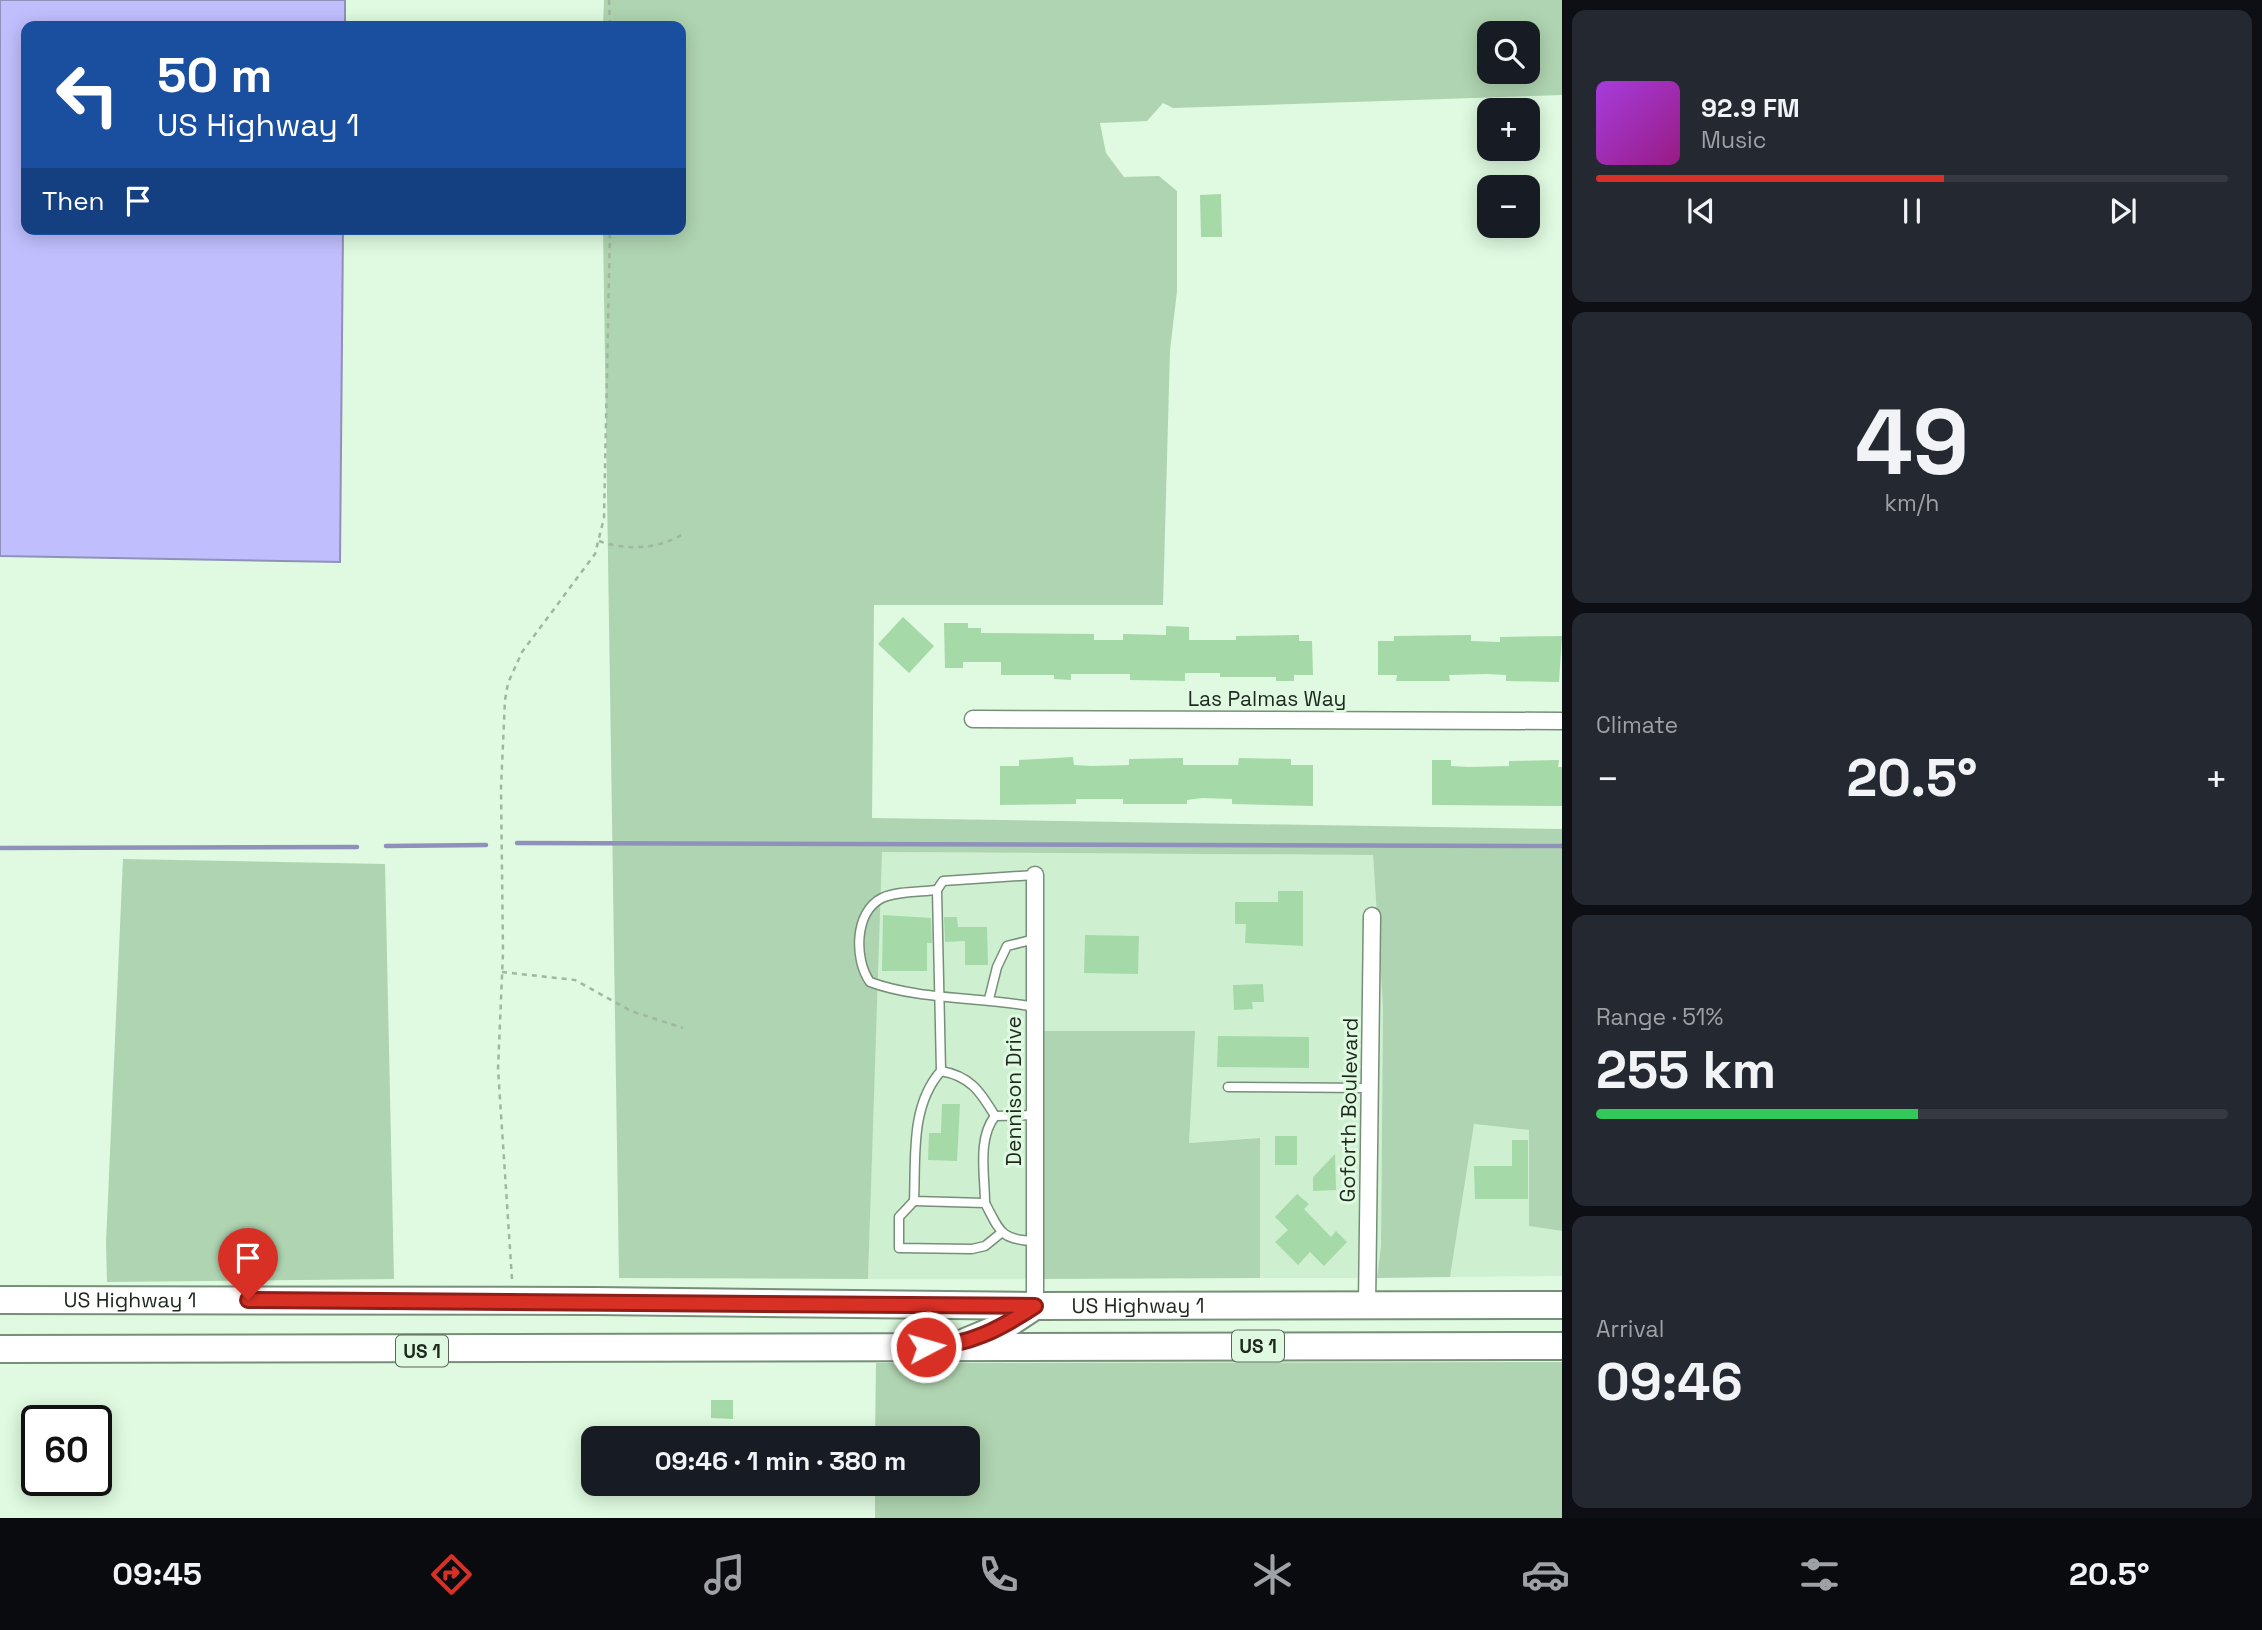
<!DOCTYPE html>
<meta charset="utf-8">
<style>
body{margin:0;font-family:"Space Grotesk",sans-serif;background:#242831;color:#f1f3f6;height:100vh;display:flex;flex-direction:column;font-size:26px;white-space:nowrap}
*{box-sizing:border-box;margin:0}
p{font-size:23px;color:#9ea1a6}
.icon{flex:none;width:38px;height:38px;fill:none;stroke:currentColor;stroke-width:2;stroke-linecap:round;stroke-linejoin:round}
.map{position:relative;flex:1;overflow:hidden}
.drawer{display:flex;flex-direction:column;gap:10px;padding:10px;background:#0d0f14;width:700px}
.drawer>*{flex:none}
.hud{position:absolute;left:21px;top:21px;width:665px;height:214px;border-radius:14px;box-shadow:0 4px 18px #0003;background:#1a4fa0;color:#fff;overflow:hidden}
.buttons{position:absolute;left:1477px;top:21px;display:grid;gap:14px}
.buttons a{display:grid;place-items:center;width:63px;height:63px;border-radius:14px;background:#171b24;box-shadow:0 4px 18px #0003;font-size:35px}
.speed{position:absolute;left:21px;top:1405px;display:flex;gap:14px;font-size:35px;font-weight:700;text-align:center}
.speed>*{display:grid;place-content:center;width:91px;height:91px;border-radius:50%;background:#171b24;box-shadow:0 4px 18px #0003;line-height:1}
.speed .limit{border:4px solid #111;border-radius:10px;background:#fff;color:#111}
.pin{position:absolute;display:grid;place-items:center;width:60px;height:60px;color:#fff;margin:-72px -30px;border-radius:50% 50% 50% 0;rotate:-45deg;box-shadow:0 0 7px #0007}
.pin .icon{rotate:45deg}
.me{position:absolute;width:77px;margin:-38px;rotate:84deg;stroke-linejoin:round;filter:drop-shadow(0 0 5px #0008)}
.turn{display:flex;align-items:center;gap:24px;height:147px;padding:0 21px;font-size:32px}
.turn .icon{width:91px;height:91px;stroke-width:2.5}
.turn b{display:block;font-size:49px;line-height:60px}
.then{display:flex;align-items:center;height:66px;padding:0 21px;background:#0003;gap:14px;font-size:26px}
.big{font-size:52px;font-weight:800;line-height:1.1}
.drawer .card{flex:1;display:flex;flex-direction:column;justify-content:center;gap:10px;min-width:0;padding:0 24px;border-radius:14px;background:#242831}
.drawer .dial{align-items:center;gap:0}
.dial b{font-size:91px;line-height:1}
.song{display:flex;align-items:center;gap:21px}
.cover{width:84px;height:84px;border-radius:10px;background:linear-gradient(135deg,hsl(280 70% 55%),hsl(310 70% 35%))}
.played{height:7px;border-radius:4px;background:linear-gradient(90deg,#d93025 55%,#363941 55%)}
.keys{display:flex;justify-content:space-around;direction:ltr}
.heat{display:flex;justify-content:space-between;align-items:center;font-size:38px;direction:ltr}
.charge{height:10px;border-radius:5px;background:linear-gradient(90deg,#34c759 51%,#363941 0)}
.trip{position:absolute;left:581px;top:1426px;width:399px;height:70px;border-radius:14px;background:#171b24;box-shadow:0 4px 18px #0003;font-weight:800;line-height:70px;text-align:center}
.dock{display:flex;height:112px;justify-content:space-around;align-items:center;background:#090b0e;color:#9ea1a6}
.dock .icon{width:49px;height:49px}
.dock .selected{color:#d93025}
.dock b{font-size:32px;color:#f1f3f6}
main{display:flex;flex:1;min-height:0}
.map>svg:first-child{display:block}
.built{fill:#cef0d0}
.green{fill:#afd4b1;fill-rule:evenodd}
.water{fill:#c0befc;stroke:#8f91ba;stroke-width:2}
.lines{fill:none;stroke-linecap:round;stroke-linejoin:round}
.stream{stroke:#8f91ba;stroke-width:4.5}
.building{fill:#a5d9a8}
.service-casing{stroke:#768f78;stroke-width:11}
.minor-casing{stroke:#768f78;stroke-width:19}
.primary-casing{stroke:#768f78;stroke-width:30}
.path{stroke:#a0b6a1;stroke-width:2.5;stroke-dasharray:5 5;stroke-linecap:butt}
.service{stroke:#fff;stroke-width:8}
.minor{stroke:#fff;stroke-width:16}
.primary{stroke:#fff;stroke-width:26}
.route-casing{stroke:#8d1f18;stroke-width:18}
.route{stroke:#d93025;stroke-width:12}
.labels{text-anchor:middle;stroke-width:6;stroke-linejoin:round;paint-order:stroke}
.shield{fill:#dffae0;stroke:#586759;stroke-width:2}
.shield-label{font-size:19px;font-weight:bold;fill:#1e281f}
.street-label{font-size:21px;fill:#1e281f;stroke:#dffae0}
</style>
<main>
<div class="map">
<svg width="1562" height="1518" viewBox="0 0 1562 1518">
<rect width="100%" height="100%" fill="#dffae0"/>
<g class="built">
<path d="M881 852 1373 855 1383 1007 1381 1246 1377 1278H1260V1138L1189 1143 1041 1279H868Z"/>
<path d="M1473 1124 1529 1130V1226L1562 1231V1276L1450 1277Z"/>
</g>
<g class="green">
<path d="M604 0H1562V95L1173 108 1163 103 1147 121 1100 123 1106 153 1124 177 1159 176 1177 191V291L1170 350 1163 605H874L872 818 1562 829V1231L1529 1226V1130L1474 1124 1450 1277 1377 1278 1381 1246 1383 1007 1373 855 882 852 868 1279 619 1278 603 229H681V26H603ZM1489 33H1528V72H1489Z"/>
<path d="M123 859 385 864 394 1279 107 1282 106 1243Z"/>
<path d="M1043 1031H1195L1189 1143 1260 1138V1278L1041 1279Z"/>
<path d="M1562 1362V1518H875V1484H968V1438H875L876 1363Z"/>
</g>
<path class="water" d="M0 0H345V26H26V229H343L340 562 0 556Z"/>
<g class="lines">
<g class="stream">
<path d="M517 843 1562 846"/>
<path d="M386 846 486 845"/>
<path d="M0 848 357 847"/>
</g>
</g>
<g class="building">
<path d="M1221 194 1222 237H1201L1200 195Z"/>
<path d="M903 617 934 646 909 673 878 644Z"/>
<path d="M944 623H968V628H981V633L1094 634V640H1123V634L1166 635V626L1189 627V640H1236V636L1299 635V641H1312L1313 675H1294V681H1276V677H1220V673H1185V681L1130 680V674H1071V680L1054 679V675H1001V662H963V668H945Z"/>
<path d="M1471 635V641L1500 642V637L1562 636 1559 682 1506 681V675L1487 674 1449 675 1450 681H1396L1397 675H1378V641H1394V636Z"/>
<path d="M1073 757 1074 765 1092 766 1129 765V759L1183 758V765H1238L1239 758 1291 759V765H1313V806L1232 804V799L1202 798 1187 800V804H1123V799H1076V804L1000 805V766H1019V760Z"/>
<path d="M1432 760H1451V766L1469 767 1509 766V761L1559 760 1558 767H1562V806L1432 805Z"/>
<path d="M1278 891H1303V946L1245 943 1246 924H1235V902H1278Z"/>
<path d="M883 915 931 918 932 943H927V971H882Z"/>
<path d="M944 917H957L958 927H987L988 965H965V941L945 942Z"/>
<path d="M1085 935 1139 936 1138 974 1084 973Z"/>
<path d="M1263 984 1264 1002H1252L1253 1009 1234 1010 1233 985Z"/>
<path d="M1218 1036 1309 1037V1068L1217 1067Z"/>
<path d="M942 1104H960L957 1161 928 1160 929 1133H941Z"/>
<rect x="1275" y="1136" width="22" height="29"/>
<path d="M1512 1140H1528V1199H1475L1474 1166H1512Z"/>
<path d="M1335 1154 1336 1190 1313 1191V1177Z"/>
<path d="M1297 1194 1309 1204 1304 1209 1331 1237 1336 1231 1347 1242 1324 1266 1310 1252 1298 1265 1275 1242 1288 1230 1275 1217Z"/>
<path d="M711 1400H733V1419L711 1418Z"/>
</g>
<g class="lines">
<defs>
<g id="service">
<path d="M937 890C920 892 897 891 882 898 854 912 854 960 870 982 918 1000 983 997 1035 1007"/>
<path d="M989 999 997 967 1007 946 1035 939"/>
<path d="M941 1071C970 1076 980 1091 995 1116"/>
<path d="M1228 1087 1370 1088"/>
<path d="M914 1201 899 1217V1248L972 1249 985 1246 1001 1233"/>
<path d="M985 1203C985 1175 977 1139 995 1116L1035 1115"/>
<path d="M1035 1241C1000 1240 1000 1231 985 1203L914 1201C916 1157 910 1106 941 1071L937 890 943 881 1035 875"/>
</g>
<g id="minor">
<path d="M973 719 1562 721"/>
<path d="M1367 1305 1372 916"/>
<path d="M1035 1306V875"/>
</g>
<g id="primary">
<path id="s1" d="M0 1300 595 1301 1035 1306 1562 1305"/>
<path d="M965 1342 1006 1325 1035 1306"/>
<path d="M0 1349 1562 1346"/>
</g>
</defs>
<use href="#service" class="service-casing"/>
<use href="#minor" class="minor-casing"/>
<use href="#primary" class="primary-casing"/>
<g class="path">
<path d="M609 0 610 26"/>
<path d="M599 541C626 551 659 549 683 534"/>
<path d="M502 972 575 980 631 1011 683 1028"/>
<path d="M512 1279 498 1069 503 953 501 788 505 700 508 683 522 652 595 554 604 518 610 229"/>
</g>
<use href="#service" class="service"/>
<use href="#minor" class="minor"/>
<use href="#primary" class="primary"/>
</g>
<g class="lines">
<defs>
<path id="route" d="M248 1300 1035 1306C1000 1329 968 1346 926 1347"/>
</defs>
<use href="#route" class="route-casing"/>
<use href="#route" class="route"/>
</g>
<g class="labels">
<g class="shield">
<rect x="1232" y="1330.5" width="52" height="31" rx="5"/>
<rect x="396" y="1335.5" width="52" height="31" rx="5"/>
</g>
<g class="shield-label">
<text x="1258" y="1353">US 1</text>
<text x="422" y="1358">US 1</text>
</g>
<g class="street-label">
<text x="1267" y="706">Las Palmas Way</text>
<text transform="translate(1014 1091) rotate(-90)" y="7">Dennison Drive</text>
<text transform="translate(1349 1110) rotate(-89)" y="7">Goforth Boulevard</text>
<text dy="7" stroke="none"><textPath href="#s1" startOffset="130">US Highway 1</textPath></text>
<text dy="7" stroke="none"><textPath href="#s1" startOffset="1138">US Highway 1</textPath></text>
</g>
</g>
</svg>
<div class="buttons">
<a><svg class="icon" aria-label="search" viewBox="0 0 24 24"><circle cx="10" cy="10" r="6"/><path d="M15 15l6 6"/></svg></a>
<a>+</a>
<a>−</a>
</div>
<div class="speed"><div class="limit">60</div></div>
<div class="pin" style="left:248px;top:1300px;background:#d93025"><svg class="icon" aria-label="arrive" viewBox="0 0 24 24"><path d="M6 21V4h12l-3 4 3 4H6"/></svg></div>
<svg class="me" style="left:926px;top:1347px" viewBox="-20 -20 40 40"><circle r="17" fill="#d93025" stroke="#fff" stroke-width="3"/><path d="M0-11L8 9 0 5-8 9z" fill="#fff"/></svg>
<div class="trip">09:46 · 1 min · 380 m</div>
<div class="hud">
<div class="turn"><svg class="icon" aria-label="left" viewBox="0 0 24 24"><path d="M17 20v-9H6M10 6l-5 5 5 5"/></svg><div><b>50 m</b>US Highway 1</div></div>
<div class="then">Then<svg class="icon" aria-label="arrive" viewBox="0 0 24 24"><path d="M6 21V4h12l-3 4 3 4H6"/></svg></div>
</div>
</div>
<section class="drawer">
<div class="card">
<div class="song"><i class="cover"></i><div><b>92.9 FM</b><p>Music</p></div></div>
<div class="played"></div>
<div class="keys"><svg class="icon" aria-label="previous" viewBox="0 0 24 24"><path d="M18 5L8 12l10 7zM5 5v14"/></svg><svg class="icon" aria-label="pause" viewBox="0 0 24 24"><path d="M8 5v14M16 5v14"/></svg><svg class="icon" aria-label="next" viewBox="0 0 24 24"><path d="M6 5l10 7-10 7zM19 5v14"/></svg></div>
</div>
<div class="card dial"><b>49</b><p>km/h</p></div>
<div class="card"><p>Climate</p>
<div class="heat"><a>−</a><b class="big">20.5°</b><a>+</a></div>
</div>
<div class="card"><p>Range · 51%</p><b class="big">255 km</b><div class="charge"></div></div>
<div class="card"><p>Arrival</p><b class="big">09:46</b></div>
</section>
</main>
<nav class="dock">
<b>09:45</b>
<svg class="icon selected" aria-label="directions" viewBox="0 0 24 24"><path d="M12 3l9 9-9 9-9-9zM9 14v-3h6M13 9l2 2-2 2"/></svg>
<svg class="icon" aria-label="music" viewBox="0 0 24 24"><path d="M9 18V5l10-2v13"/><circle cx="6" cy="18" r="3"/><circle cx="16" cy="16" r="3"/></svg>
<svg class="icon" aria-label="phone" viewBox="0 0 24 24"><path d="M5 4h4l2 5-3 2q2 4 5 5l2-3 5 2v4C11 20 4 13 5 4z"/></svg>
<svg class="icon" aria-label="climate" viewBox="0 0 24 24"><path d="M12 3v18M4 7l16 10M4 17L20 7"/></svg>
<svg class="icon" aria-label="car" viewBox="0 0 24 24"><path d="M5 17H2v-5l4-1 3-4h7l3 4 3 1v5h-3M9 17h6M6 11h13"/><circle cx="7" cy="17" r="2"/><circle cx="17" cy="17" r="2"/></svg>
<svg class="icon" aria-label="filters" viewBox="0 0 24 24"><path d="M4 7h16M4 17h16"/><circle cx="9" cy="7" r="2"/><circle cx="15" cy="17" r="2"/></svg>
<b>20.5°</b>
</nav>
